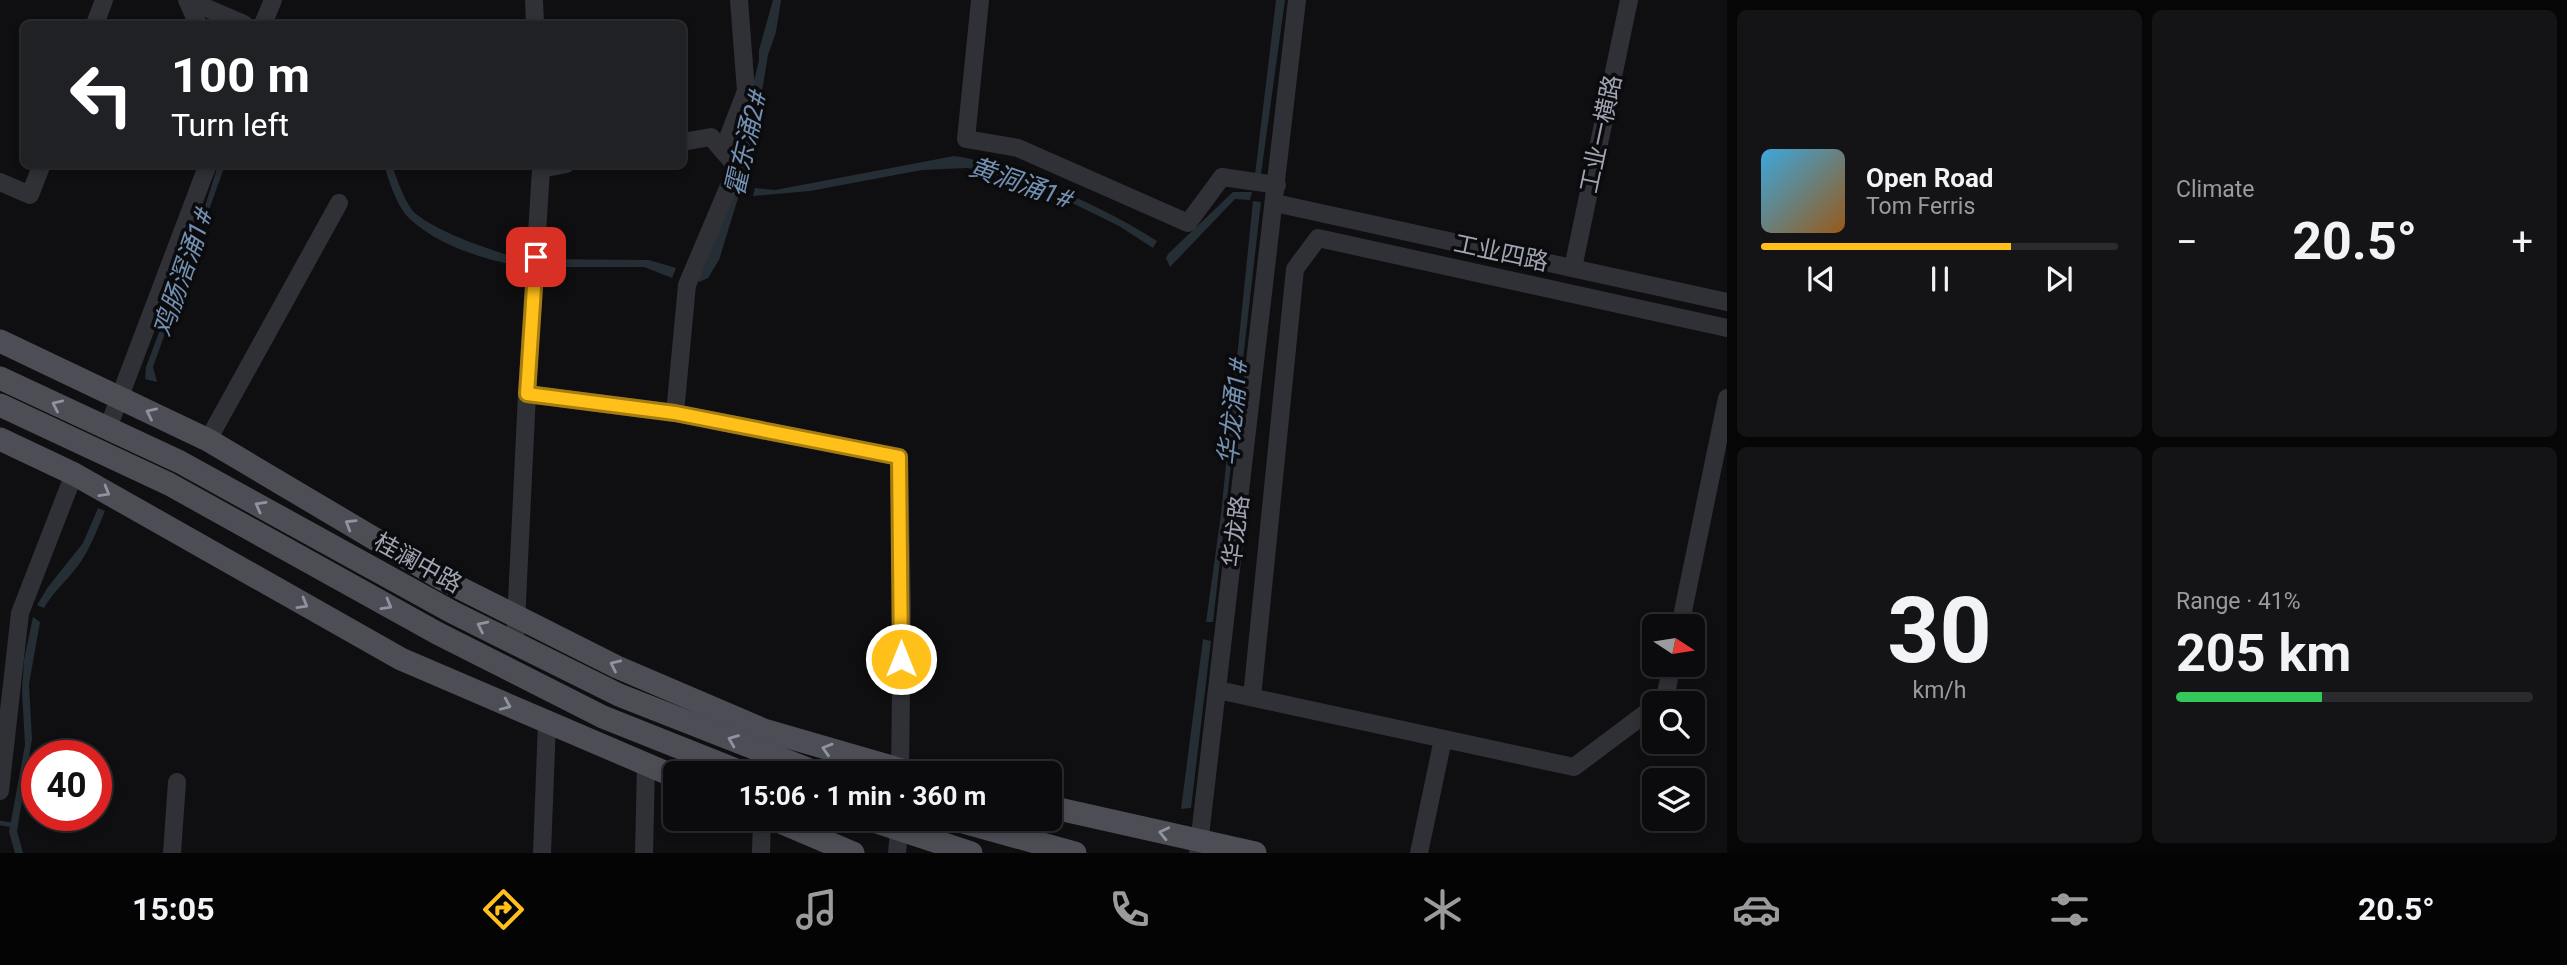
<!DOCTYPE html>
<meta charset="utf-8">
<style>
body{margin:0;font-family:Roboto,"Noto Sans SC",sans-serif;background:#141416;color:#f1f3f6;height:100vh;display:flex;flex-direction:column;font-size:26px;white-space:nowrap}
*{box-sizing:border-box;margin:0}
p{font-size:23px;color:#9a9b9d}
.icon{flex:none;width:38px;height:38px;fill:none;stroke:currentColor;stroke-width:2;stroke-linecap:round;stroke-linejoin:round}
.map{position:relative;flex:1;overflow:hidden}
.details{display:flex;flex-direction:column;gap:10px;padding:10px;background:#060607;width:840px}
.details>*{flex:none}
.guide{position:absolute;left:21px;top:21px;width:665px;height:147px;border-radius:10px;box-shadow:0 4px 10px #0003,0 0 0 2px #2b2b2e;background:#202124;color:#fff;overflow:hidden}
.needle{width:46px;rotate:102deg}
.fabs{position:absolute;left:1642px;top:614px;display:grid;gap:14px}
.fabs a{display:grid;place-items:center;width:63px;height:63px;border-radius:10px;background:#0b0b0d;box-shadow:0 4px 10px #0003,0 0 0 2px #2b2b2e;font-size:35px}
.speed{position:absolute;left:21px;top:740px;display:flex;gap:14px;font-size:35px;font-weight:700;text-align:center}
.speed>*{display:grid;place-content:center;width:91px;height:91px;border-radius:50%;background:#0b0b0d;box-shadow:0 4px 10px #0003,0 0 0 2px #2b2b2e;line-height:1}
.speed .limit{border:10px solid #d22;background:#fff;color:#111}
.pin{position:absolute;display:grid;place-items:center;width:60px;height:60px;color:#fff;margin:-30px;border-radius:14px;box-shadow:0 4px 10px #0006}
.me{position:absolute;width:77px;margin:-38px;rotate:0deg;stroke-linejoin:round;filter:drop-shadow(0 0 5px #0008)}
.turn{display:flex;align-items:center;gap:24px;height:147px;padding:0 35px;font-size:32px}
.turn .icon{width:91px;height:91px;stroke-width:2.5}
.turn b{display:block;font-size:49px;line-height:60px}
.big{font-size:52px;font-weight:700;line-height:1.1}
.details .card{flex:1;display:flex;flex-direction:column;justify-content:center;gap:10px;min-width:0;padding:0 24px;border-radius:10px;background:#141416}
.details .dial{align-items:center;gap:0}
.dial b{font-size:91px;line-height:1}
.song{display:flex;align-items:center;gap:21px}
.cover{width:84px;height:84px;border-radius:10px;background:linear-gradient(135deg,hsl(200 70% 55%),hsl(30 70% 35%))}
.played{height:7px;border-radius:4px;background:linear-gradient(90deg,#ffc019 70%,#2b2b2e 70%)}
.keys{display:flex;justify-content:space-around;direction:ltr}
.heat{display:flex;justify-content:space-between;align-items:center;font-size:38px;direction:ltr}
.charge{height:10px;border-radius:5px;background:linear-gradient(90deg,#34c759 41%,#2b2b2e 0)}
.details .tiles{flex:1;display:grid;gap:10px;grid-template-columns:repeat(2,1fr)}
.trip{position:absolute;left:663px;top:761px;width:399px;height:70px;border-radius:10px;background:#0b0b0d;box-shadow:0 4px 10px #0003,0 0 0 2px #2b2b2e;font-weight:700;line-height:70px;text-align:center}
.menu{display:flex;height:112px;justify-content:space-around;align-items:center;background:#040405;color:#9a9b9d}
.menu .icon{width:49px;height:49px}
.menu .active{color:#ffc019}
.menu b{font-size:32px;color:#f1f3f6}
main{display:flex;flex:1;min-height:0}
.map>svg:first-child{display:block}
.water{fill:#252d35}
.lines{fill:none;stroke-linecap:round;stroke-linejoin:round}
.stream{stroke:#252d35;stroke-width:4.5}
.minor{stroke:#303136;stroke-width:18}
.major{stroke:#4c4d55;stroke-width:23}
.oneway{stroke:#8e93a0}
.route-casing{stroke:#a67d10;stroke-width:18}
.route{stroke:#ffc019;stroke-width:12}
.labels{text-anchor:middle;stroke-width:7;stroke-linejoin:round;paint-order:stroke}
.street-label{font-size:24px;fill:#9fa4b3;stroke:#0b0a0c}
.water-label{font-size:26px;font-style:italic;fill:#7290b2;stroke:#0b0a0c}
</style>
<main>
<div class="map">
<svg width="1727" height="853" viewBox="0 0 1727 853">
<rect width="100%" height="100%" fill="#0f0f11"/>
<g class="water">
<path d="M773 0H781L776 32 768 55 754 141 745 139 744 123 759 60V50Z"/>
<path d="M1276 0H1285L1261 174 1255 175Z"/>
<path d="M746 155 750 159 719 260 708 278 699 282 696 273 706 263 743 156Z"/>
<path d="M954 156C983 160 1009 170 1036 181 1079 198 1118 216 1157 241L1153 248 1119 226 1064 199 989 172 967 168 922 170 810 191 753 196 755 188 775 190Z"/>
<path d="M218 165H225L153 367 157 382 145 379 146 367 198 229Z"/>
<path d="M384 165H392C396 177 406 206 416 214 443 235 494 251 528 261V266L521 267C482 258 440 247 410 219 397 207 389 181 384 165Z"/>
<path d="M1233 192H1252L1250 200 1235 199 1170 267 1166 258 1168 254Z"/>
<path d="M1253 201 1261 202 1213 622H1206L1221 514Z"/>
<path d="M539 259 649 260 676 268 672 278 644 267H538Z"/>
<path d="M98 508 105 511C96 532 88 555 73 572 63 584 52 594 44 608L37 605 48 587 83 543Z"/>
<path d="M33 617 40 622 29 684 32 739 17 831 23 853H15L9 832 25 745 22 691 24 660Z"/>
<path d="M1203 639 1211 641 1191 808 1181 809Z"/>
</g>
<g class="lines">
<g class="stream">
<path d="M745 160 749 138"/>
<path d="M0 823 13 825"/>
</g>
<g class="minor">
<path d="M187 0 198 24"/>
<path d="M188 0 244 24"/>
<path d="M534 0 535 24"/>
<path d="M980 0 966 139 1018 148 1188 223 1222 177 1277 185"/>
<path d="M95 24 104 0"/>
<path d="M263 24 273 0"/>
<path d="M723 151 746 91 739 0"/>
<path d="M0 182 30 195 42 164"/>
<path d="M1275 203 1727 302"/>
<path d="M1573 268 1629 0"/>
<path d="M527 394 541 169 566 164"/>
<path d="M675 413 687 285 737 167 711 137 682 142"/>
<path d="M108 428 208 164"/>
<path d="M208 440 339 203"/>
<path d="M1680 626 1727 398"/>
<path d="M515 643 527 394 675 413 899 457 902 604 900 774"/>
<path d="M1218 690 1574 767 1654 707"/>
<path d="M1252 697 1295 269 1318 238 1727 328"/>
<path d="M1658 704 1665 698 1672 665"/>
<path d="M0 791 20 613 74 474"/>
<path d="M172 853 177 782"/>
<path d="M542 853 547 722"/>
<path d="M644 853 646 764"/>
<path d="M761 853 762 819"/>
<path d="M897 853 900 819"/>
<path d="M1198 853 1297 0"/>
<path d="M1419 853 1443 739"/>
</g>
<g class="major">
<path d="M0 341 208 440 444 580 617 667 764 730 916 774"/>
<path d="M0 378 180 462 452 612 619 695 820 774"/>
<path d="M0 405 169 484 437 633 603 717 746 774"/>
<path d="M0 439 74 474 401 659 676 777"/>
<path d="M1050 807 1255 853"/>
<path d="M773 819 853 853"/>
<path d="M868 819 971 853"/>
<path d="M952 819 1075 853"/>
</g>
</g>
<defs><path id="oneway-chevron" d="M-2-3.5L2.5 0L-2 3.5" fill="none" stroke-width="1.6" stroke-linecap="round" stroke-linejoin="round" transform="scale(1.75)"/></defs>
<g class="oneway">
<use href="#oneway-chevron" transform="translate(57 405) rotate(-155)"/>
<use href="#oneway-chevron" transform="translate(151 413) rotate(-155)"/>
<use href="#oneway-chevron" transform="translate(105 492) rotate(30)"/>
<use href="#oneway-chevron" transform="translate(260 506) rotate(-151)"/>
<use href="#oneway-chevron" transform="translate(350 524) rotate(-149)"/>
<use href="#oneway-chevron" transform="translate(303 604) rotate(30)"/>
<use href="#oneway-chevron" transform="translate(387 605) rotate(29)"/>
<use href="#oneway-chevron" transform="translate(482 626) rotate(-154)"/>
<use href="#oneway-chevron" transform="translate(615 665) rotate(-155)"/>
<use href="#oneway-chevron" transform="translate(506 705) rotate(23)"/>
<use href="#oneway-chevron" transform="translate(733 740) rotate(-158)"/>
<use href="#oneway-chevron" transform="translate(827 749) rotate(-163)"/>
<use href="#oneway-chevron" transform="translate(1164 833) rotate(-167)"/>
</g>
<g class="lines">
<defs>
<path id="route" d="M536 257 527 394 675 413 899 457 901 659"/>
</defs>
<use href="#route" class="route-casing"/>
<use href="#route" class="route"/>
</g>
<g class="labels">
<g class="street-label">
<text transform="translate(1601 134) rotate(-78)" y="8">工业一横路</text>
<text transform="translate(1501 253) rotate(12)" y="8">工业四路</text>
<text transform="translate(1236 531) rotate(-83)" y="8">华龙路</text>
<text transform="translate(418 563) rotate(29)" y="8">桂澜中路</text>
</g>
<g class="water-label">
<text transform="translate(746 143) rotate(-77)" y="9">霍东涌2#</text>
<text transform="translate(1021 183) rotate(19)" y="9">黄洞涌1#</text>
<text transform="translate(183 272) rotate(-71)" y="9">鸡肠滘涌1#</text>
<text transform="translate(1233 412) rotate(-84)" y="9">华龙涌1#</text>
</g>
</g>
</svg>
<div class="fabs">
<a><svg class="needle" viewBox="-14 -14 28 28"><path d="M0-13l5 13h-10z" fill="#e53935"/><path d="M0 13l5-13h-10z" fill="#9a9b9d"/></svg></a>
<a><svg class="icon" aria-label="search" viewBox="0 0 24 24"><circle cx="10" cy="10" r="6"/><path d="M15 15l6 6"/></svg></a>
<a><svg class="icon" aria-label="layers" viewBox="0 0 24 24"><path d="M12 4l9 5-9 5-9-5zM3 14l9 5 9-5"/></svg></a>
</div>
<div class="speed"><div class="limit">40</div></div>
<div class="pin" style="left:536px;top:257px;background:#d93025"><svg class="icon" aria-label="arrive" viewBox="0 0 24 24"><path d="M6 21V4h12l-3 4 3 4H6"/></svg></div>
<svg class="me" style="left:901px;top:659px" viewBox="-20 -20 40 40"><circle r="17" fill="#ffc019" stroke="#fff" stroke-width="3"/><path d="M0-11L8 9 0 5-8 9z" fill="#fff"/></svg>
<div class="trip">15:06 · 1 min · 360 m</div>
<div class="guide">
<div class="turn"><svg class="icon" aria-label="left" viewBox="0 0 24 24"><path d="M17 20v-9H6M10 6l-5 5 5 5"/></svg><div><b>100 m</b>Turn left</div></div>
</div>
</div>
<section class="details">
<div class="tiles">
<div class="card">
<div class="song"><i class="cover"></i><div><b>Open Road</b><p>Tom Ferris</p></div></div>
<div class="played"></div>
<div class="keys"><svg class="icon" aria-label="previous" viewBox="0 0 24 24"><path d="M18 5L8 12l10 7zM5 5v14"/></svg><svg class="icon" aria-label="pause" viewBox="0 0 24 24"><path d="M8 5v14M16 5v14"/></svg><svg class="icon" aria-label="next" viewBox="0 0 24 24"><path d="M6 5l10 7-10 7zM19 5v14"/></svg></div>
</div>
<div class="card"><p>Climate</p>
<div class="heat"><a>−</a><b class="big">20.5°</b><a>+</a></div>
</div>
<div class="card dial"><b>30</b><p>km/h</p></div>
<div class="card"><p>Range · 41%</p><b class="big">205 km</b><div class="charge"></div></div>
</div>
</section>
</main>
<nav class="menu">
<b>15:05</b>
<svg class="icon active" aria-label="directions" viewBox="0 0 24 24"><path d="M12 3l9 9-9 9-9-9zM9 14v-3h6M13 9l2 2-2 2"/></svg>
<svg class="icon" aria-label="music" viewBox="0 0 24 24"><path d="M9 18V5l10-2v13"/><circle cx="6" cy="18" r="3"/><circle cx="16" cy="16" r="3"/></svg>
<svg class="icon" aria-label="phone" viewBox="0 0 24 24"><path d="M5 4h4l2 5-3 2q2 4 5 5l2-3 5 2v4C11 20 4 13 5 4z"/></svg>
<svg class="icon" aria-label="climate" viewBox="0 0 24 24"><path d="M12 3v18M4 7l16 10M4 17L20 7"/></svg>
<svg class="icon" aria-label="car" viewBox="0 0 24 24"><path d="M5 17H2v-5l4-1 3-4h7l3 4 3 1v5h-3M9 17h6M6 11h13"/><circle cx="7" cy="17" r="2"/><circle cx="17" cy="17" r="2"/></svg>
<svg class="icon" aria-label="filters" viewBox="0 0 24 24"><path d="M4 7h16M4 17h16"/><circle cx="9" cy="7" r="2"/><circle cx="15" cy="17" r="2"/></svg>
<b>20.5°</b>
</nav>
